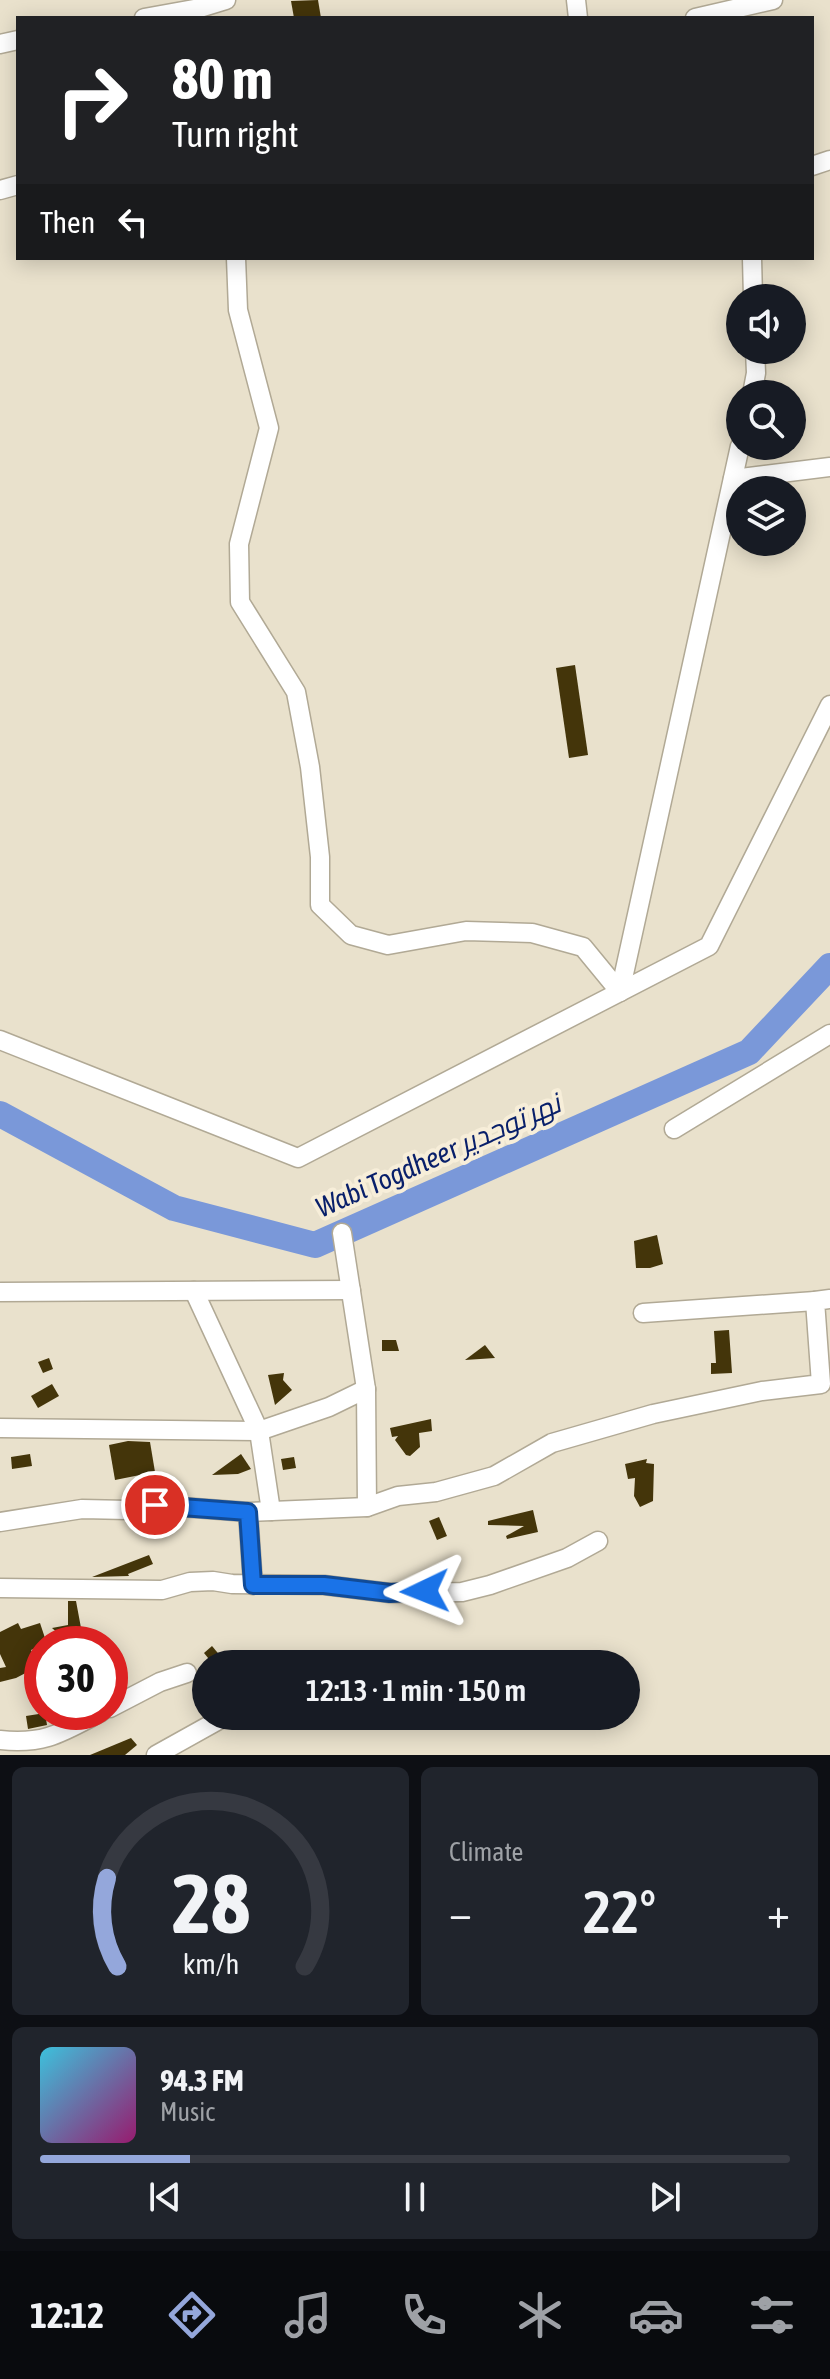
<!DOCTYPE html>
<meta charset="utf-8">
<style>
body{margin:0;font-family:"Asap Condensed",Cairo,sans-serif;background:#20242c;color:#f1f3f6;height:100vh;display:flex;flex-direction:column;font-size:30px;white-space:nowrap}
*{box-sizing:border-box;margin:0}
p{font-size:26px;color:#9ea1a6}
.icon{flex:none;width:44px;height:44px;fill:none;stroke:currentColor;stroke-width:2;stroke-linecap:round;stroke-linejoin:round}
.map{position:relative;height:1755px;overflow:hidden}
.side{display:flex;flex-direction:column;gap:12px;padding:12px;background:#0d0f14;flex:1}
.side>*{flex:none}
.hud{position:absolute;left:16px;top:16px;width:798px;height:244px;border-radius:0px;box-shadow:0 4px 20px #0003;background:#202124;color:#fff;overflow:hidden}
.tools{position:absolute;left:726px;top:284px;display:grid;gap:16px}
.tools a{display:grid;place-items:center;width:80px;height:80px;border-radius:50%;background:#171b24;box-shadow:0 4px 20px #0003;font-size:40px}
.speed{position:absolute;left:24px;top:1626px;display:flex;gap:16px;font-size:40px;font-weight:700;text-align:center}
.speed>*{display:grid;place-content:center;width:104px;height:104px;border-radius:50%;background:#171b24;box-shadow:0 4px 20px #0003;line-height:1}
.speed .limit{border:12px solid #d22;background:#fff;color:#111}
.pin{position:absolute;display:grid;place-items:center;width:68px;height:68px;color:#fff;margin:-34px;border:4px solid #fff;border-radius:50%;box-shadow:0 2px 8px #0007}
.me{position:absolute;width:88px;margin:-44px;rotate:268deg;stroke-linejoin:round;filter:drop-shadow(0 0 6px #0008)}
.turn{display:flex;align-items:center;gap:28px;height:168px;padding:0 24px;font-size:36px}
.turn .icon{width:104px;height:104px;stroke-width:2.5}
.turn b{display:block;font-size:56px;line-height:68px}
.then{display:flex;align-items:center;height:76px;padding:0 24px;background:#0003;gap:16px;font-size:30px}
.big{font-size:60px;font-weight:600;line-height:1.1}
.side .card{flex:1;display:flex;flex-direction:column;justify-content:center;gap:12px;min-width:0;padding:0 28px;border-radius:12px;background:#20242c}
.side .dial{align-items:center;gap:0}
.dial svg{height:208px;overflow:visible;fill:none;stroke:#363941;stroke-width:7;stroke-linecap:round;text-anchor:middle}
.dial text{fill:#f1f3f6;stroke:none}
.song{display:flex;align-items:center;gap:24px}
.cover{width:96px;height:96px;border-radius:12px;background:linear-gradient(135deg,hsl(190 70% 55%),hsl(320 70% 35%))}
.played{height:8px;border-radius:4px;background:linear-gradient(90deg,#94a7db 20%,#363941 20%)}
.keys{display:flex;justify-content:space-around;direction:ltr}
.heat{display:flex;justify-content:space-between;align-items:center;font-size:44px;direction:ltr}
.side .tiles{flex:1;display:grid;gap:12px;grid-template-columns:1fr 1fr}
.card:last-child{grid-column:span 2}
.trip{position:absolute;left:192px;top:1650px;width:448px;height:80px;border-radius:40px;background:#171b24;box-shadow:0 4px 20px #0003;font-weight:600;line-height:80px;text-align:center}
.menu{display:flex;height:128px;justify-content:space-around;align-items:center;background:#090b0e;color:#9ea1a6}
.menu .icon{width:56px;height:56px}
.menu .active{color:#94a7db}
.menu b{font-size:36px;color:#f1f3f6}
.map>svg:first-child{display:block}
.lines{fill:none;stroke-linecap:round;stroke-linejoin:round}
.river{stroke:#7a98d9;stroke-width:26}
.building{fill:#44350a}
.minor-casing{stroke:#b1a995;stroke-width:21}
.minor{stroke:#fff;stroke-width:18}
.route-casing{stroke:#114b97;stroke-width:20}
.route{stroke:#1a73e8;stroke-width:14}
.labels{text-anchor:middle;stroke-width:8;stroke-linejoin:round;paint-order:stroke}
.water-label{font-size:28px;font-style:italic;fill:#081f6a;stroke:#f7eed9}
</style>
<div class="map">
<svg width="830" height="1755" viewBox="0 0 830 1755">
<rect width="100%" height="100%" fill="#e9e1cc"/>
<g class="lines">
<path class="river" d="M0 1114 174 1208 315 1245 749 1052 830 966"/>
</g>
<g class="building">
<path d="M318 0 321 18H294L291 1Z"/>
<path d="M575 665 588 755 569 758 556 668Z"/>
<path d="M657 1235 663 1264 650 1268H636L634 1241Z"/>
<path d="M729 1330 732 1373 711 1374V1363H716L714 1331Z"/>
<path d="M382 1340H396L399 1351H382Z"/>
<path d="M485 1345 495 1358 465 1360Z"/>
<path d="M49 1358 53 1369 43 1373 38 1362Z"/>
<path d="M284 1373 283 1380 292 1390 275 1405 268 1375Z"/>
<path d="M52 1384 59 1396 38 1408 31 1396Z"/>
<path d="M431 1419 432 1431 419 1433 420 1447 410 1456 406 1455 395 1440 398 1436 392 1437 390 1428Z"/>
<path d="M128 1441 150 1442 155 1472 115 1480 109 1445Z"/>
<path d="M30 1454 32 1466 12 1469 11 1457Z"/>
<path d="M241 1454 251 1469 238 1474 212 1475Z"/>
<path d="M294 1457 296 1468 283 1470 281 1459Z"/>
<path d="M647 1459 646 1463 654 1464 653 1501 640 1507 634 1496 635 1478 628 1479 625 1464Z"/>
<path d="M533 1510 538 1532 507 1539 506 1536 524 1526 488 1525V1521Z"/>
<path d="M439 1517 447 1536 437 1540 429 1521Z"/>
<path d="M149 1555 153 1564 128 1574 129 1576 92 1577Z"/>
<path d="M68 1601H76L84 1644H70L52 1628 68 1625Z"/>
<path d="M18 1623 21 1629 40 1623 47 1644 31 1650 39 1666 16 1678 0 1682V1668L6 1667 0 1654V1632Z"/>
<path d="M212 1646 227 1664H213L204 1653Z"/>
<path d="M45 1713 47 1725 28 1729 26 1716Z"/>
<path d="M131 1738 137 1745 125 1755H90Z"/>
</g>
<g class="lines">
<defs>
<g id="minor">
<path d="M576 0 578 18"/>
<path d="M144 18 200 8 226 0"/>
<path d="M695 18 773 0"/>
<path d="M0 44 18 40"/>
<path d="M812 166 830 160"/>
<path d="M0 190 18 185"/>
<path d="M236 258 238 310 269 428 239 544 240 602 296 692 310 767 320 857V905L351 935 388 945 466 931 532 933 583 947 620 992"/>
<path d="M752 258 753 298"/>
<path d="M752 394 756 373 755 350"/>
<path d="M733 479 830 467"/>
<path d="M620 992 740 446"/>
<path d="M0 1040 298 1158 709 946 830 705"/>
<path d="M674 1129 830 1034"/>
<path d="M342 1233 366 1389 367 1507"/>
<path d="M194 1291 259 1431 271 1511"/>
<path d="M0 1292 351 1290"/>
<path d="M643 1313 815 1301"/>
<path d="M0 1428 259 1431 329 1407 366 1389"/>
<path d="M248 1512 253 1585"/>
<path d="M0 1522 82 1509 128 1510 155 1505 248 1512 367 1507 398 1496 436 1492 494 1476 552 1443 653 1414 762 1391 821 1384 815 1301 830 1299"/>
<path d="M0 1588 162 1590 190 1582 213 1581 232 1584 324 1585 390 1593 462 1592 490 1585 567 1558 598 1541"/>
<path d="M110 1708 160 1682 187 1673"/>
<path d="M0 1740C45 1745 63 1732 101 1712"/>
<path d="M156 1755 226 1716"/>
</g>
</defs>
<use href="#minor" class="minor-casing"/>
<use href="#minor" class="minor"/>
</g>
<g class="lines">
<defs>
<path id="route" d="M155 1505 248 1512 253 1585H324L390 1593 425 1591"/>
</defs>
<use href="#route" class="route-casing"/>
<use href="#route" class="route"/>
</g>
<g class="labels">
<g class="water-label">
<text transform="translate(438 1155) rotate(-24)" y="10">Wabi Togdheer نهر توجدير</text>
</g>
</g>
</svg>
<div class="tools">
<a><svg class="icon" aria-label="sound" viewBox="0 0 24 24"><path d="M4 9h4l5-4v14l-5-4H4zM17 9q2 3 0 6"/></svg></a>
<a><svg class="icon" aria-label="search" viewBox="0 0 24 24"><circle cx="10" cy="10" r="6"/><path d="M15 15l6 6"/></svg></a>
<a><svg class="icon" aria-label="layers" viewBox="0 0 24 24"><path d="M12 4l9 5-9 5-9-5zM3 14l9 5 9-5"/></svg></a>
</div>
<div class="speed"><div class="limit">30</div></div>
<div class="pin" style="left:155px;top:1505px;background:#d93025"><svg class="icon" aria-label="arrive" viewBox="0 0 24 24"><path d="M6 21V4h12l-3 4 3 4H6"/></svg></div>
<svg class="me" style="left:425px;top:1591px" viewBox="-20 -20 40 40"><path d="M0-17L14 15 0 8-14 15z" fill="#1a73e8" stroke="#fff" stroke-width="4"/></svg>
<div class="trip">12:13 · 1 min · 150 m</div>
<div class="hud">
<div class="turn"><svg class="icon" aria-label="right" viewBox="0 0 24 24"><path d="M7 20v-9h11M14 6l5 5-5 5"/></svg><div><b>80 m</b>Turn right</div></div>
<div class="then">Then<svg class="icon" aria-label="left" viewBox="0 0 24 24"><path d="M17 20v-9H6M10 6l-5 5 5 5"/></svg></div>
</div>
</div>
<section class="side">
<div class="tiles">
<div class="card dial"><svg viewBox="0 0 100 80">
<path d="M14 69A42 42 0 1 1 86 69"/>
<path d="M14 69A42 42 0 0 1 10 35" stroke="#94a7db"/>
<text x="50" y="56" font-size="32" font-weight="700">28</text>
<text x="50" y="72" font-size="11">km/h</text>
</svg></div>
<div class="card"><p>Climate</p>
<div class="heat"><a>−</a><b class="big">22°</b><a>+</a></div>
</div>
<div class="card">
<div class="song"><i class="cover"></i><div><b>94.3 FM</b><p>Music</p></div></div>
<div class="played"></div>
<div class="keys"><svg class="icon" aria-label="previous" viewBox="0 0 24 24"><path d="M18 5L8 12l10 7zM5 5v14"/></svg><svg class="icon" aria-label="pause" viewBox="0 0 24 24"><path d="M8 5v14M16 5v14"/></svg><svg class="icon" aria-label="next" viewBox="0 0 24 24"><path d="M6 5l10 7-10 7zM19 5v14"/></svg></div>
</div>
</div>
</section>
<nav class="menu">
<b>12:12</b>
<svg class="icon active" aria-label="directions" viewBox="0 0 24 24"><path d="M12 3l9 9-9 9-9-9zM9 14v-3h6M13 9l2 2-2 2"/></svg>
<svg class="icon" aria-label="music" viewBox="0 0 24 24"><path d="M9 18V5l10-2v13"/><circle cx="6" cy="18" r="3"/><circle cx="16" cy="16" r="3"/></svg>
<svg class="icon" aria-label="phone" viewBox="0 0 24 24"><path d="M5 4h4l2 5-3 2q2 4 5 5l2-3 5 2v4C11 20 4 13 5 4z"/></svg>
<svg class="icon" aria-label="climate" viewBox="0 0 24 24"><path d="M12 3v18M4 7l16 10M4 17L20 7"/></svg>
<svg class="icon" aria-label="car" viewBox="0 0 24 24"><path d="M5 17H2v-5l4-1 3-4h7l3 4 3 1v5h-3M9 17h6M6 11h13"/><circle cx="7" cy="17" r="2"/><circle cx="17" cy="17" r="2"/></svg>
<svg class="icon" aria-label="filters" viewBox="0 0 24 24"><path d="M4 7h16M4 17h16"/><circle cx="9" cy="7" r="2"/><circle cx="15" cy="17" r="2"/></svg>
</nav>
